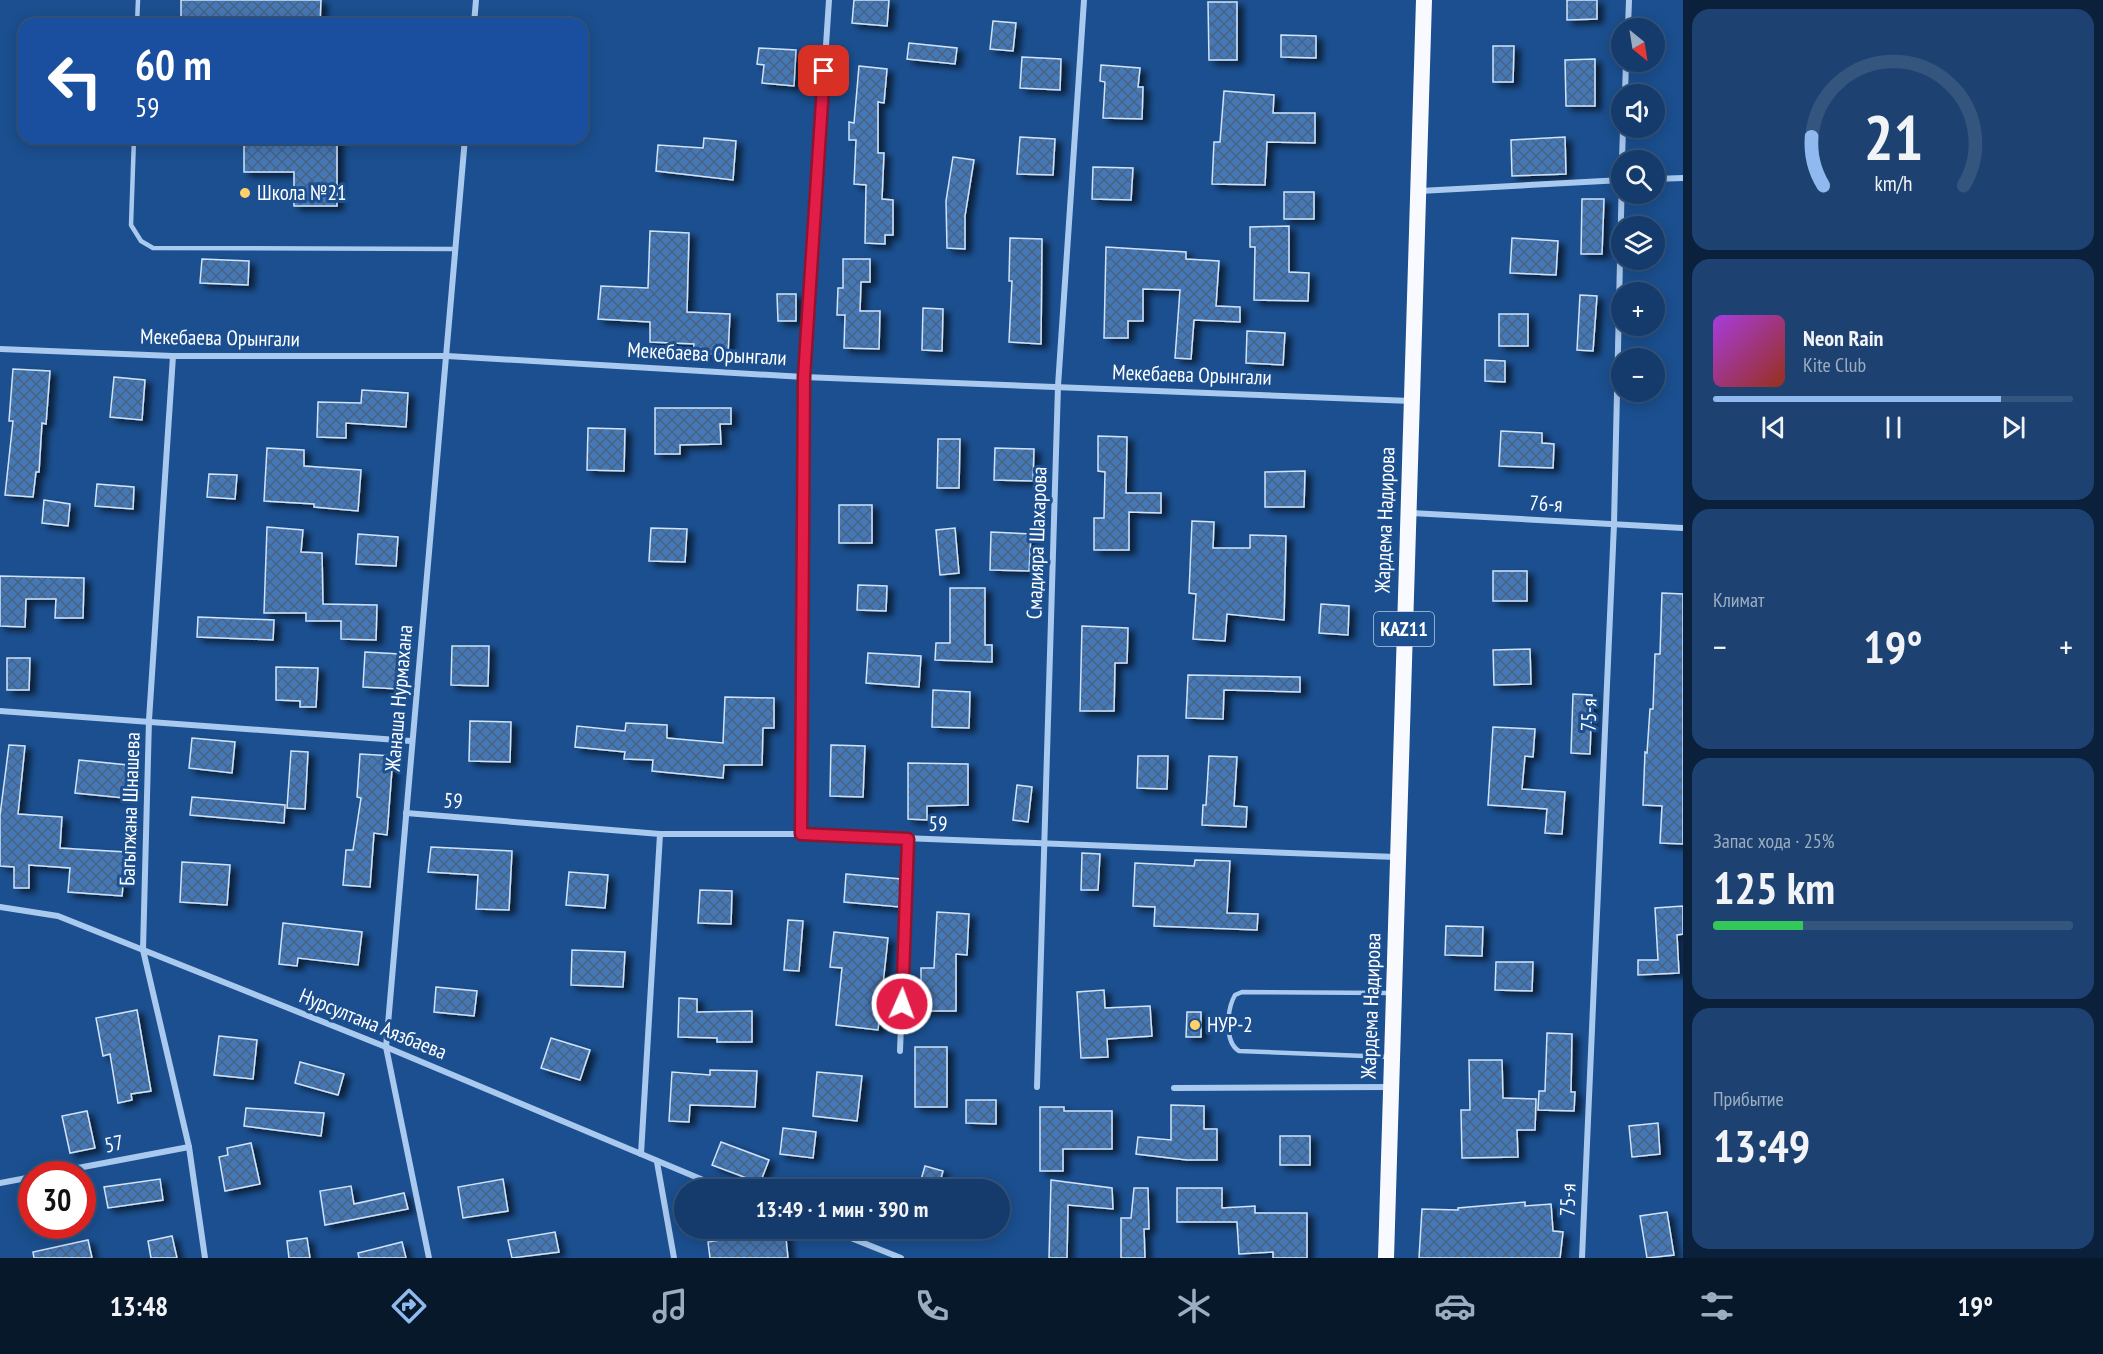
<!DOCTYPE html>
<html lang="ru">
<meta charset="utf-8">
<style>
body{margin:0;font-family:"PT Sans Narrow",sans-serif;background:#1d4271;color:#f1f3f6;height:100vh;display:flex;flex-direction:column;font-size:22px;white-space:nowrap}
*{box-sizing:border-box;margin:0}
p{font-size:20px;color:#9dadc1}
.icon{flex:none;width:33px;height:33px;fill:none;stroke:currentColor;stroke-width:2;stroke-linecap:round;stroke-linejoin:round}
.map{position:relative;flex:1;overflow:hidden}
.side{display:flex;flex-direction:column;gap:9px;padding:9px;background:#0b203b;width:420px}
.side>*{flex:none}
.guide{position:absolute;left:18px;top:18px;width:570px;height:126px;border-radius:18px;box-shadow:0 3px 15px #0003,0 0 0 2px #33557e;background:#1a4fa0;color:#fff;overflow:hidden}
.needle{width:39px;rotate:150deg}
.tools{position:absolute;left:1611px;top:18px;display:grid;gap:12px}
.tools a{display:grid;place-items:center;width:54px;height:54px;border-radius:50%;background:#143b6b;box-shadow:0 3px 15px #0003,0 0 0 2px #33557e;font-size:30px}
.speed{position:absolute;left:18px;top:1161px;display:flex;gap:12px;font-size:30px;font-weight:700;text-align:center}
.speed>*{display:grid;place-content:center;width:78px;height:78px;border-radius:50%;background:#143b6b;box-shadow:0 3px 15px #0003,0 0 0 2px #33557e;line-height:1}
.speed .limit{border:9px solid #d22;background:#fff;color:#111}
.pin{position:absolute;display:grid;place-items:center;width:51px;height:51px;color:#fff;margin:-26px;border-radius:12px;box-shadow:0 3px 9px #0006}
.me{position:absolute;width:66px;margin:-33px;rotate:2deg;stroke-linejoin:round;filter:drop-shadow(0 0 4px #0008)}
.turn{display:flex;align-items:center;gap:21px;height:126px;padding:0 18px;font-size:27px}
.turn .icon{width:78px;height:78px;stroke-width:2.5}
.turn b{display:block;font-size:42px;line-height:51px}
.big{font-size:45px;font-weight:700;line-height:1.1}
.side .widget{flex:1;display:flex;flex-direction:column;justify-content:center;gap:9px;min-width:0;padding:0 21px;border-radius:18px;background:#1d4271}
.side .dial{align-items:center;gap:0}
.dial svg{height:156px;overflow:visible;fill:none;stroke:#33557e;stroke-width:7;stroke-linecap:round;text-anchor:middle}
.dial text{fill:#f1f3f6;stroke:none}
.song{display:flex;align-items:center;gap:18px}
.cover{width:72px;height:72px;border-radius:9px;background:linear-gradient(135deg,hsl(280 70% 55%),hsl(10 70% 35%))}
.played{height:6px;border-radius:3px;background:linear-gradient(90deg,#90b9f0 80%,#33557e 80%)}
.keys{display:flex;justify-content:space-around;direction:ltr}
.heat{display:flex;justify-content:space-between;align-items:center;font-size:33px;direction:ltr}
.charge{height:9px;border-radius:4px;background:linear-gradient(90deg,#34c759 25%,#33557e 0)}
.trip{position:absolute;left:674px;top:1179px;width:336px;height:60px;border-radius:30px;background:#143b6b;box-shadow:0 3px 15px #0003,0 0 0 2px #33557e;font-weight:700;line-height:60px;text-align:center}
.tabs{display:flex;height:96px;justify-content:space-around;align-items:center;background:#08182b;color:#9dadc1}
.tabs .icon{width:42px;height:42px}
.tabs .current{color:#90b9f0}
.tabs b{font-size:27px;color:#f1f3f6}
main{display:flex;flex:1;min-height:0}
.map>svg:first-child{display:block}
.building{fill:url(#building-cross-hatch);stroke:#cfe3fa;stroke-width:1.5;filter:url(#shadow)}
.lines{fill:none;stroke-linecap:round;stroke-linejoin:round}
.service{stroke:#a9c9ee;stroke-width:4.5}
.minor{stroke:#a9c9ee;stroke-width:6}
.trunk{stroke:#f8faff;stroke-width:16}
.route-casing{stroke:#92132f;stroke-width:15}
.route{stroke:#e11d48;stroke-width:10}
.poi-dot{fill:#ffd166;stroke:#1b4f8f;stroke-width:2}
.labels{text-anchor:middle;stroke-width:6;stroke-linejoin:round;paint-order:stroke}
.shield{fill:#1b4f8f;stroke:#bbcadd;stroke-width:1.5}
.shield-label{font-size:20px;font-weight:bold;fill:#fff}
.poi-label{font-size:21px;fill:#fff;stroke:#1b4f8f;text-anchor:start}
.street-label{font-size:21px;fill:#fff;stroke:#1b4f8f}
</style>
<main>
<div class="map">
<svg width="1683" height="1258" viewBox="0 0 1683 1258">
<defs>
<pattern id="building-cross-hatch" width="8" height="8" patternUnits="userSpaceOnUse" patternTransform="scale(1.5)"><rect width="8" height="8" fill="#4478b7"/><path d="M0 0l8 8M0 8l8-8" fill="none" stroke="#486282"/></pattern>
<filter id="shadow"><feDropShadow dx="6" dy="4" stdDeviation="3" flood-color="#0009"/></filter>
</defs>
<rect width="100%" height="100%" fill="#1b4f8f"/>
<g class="building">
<path d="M181 0H321L320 24H181Z"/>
<path d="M854 0H889L887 26 852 23Z"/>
<path d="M1567 0H1597V19L1567 20Z"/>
<path d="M1208 2H1237V60H1209Z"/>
<path d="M993 21 1016 23 1013 51 990 49Z"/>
<path d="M1281 35 1316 36V58L1281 57Z"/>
<path d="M909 43 957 48 955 64 907 59Z"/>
<path d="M1493 46H1514L1513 82H1493Z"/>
<path d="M759 48 796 50 794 86 762 83 764 65 757 64Z"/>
<path d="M1022 57 1061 59 1060 90 1020 88Z"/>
<path d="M1595 59V106H1566L1565 60Z"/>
<path d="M1101 65 1140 68 1138 87H1143L1142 119 1103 118 1105 82 1100 81Z"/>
<path d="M859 66 887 69 884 103 878 102V153H884L882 199 893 200V235H885V244L865 243 866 185 854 184 856 140H849V122L854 123Z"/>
<path d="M1224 91 1274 95 1273 113H1315V143L1267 142 1265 185 1212 184 1214 142H1220Z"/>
<path d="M1020 137 1055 139 1053 175 1017 174Z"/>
<path d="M1565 137 1566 174 1512 176 1511 140Z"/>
<path d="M244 138H337V206H294V172H244Z"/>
<path d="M704 138 736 141 733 180 656 171 658 145 703 148Z"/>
<path d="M953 157 974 160 965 216V249L947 248 946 201Z"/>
<path d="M1093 167 1133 168 1131 200 1092 199Z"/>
<rect x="1284" y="192" width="30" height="27"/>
<path d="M1582 199H1604L1602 254H1581Z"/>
<path d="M1289 226V272L1309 273 1308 301 1254 300 1255 247H1250V227Z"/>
<path d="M650 231 689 233 687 312 730 314 728 354H693L694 344 650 342V322L598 319 601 286 648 288Z"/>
<path d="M1010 238 1042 239 1041 344 1009 342 1012 281H1009Z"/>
<path d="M1512 238 1558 241 1556 275 1510 273Z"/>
<path d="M1106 247 1186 252V259L1219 261 1216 306 1240 307V322L1194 320 1191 359 1175 358 1180 290 1143 289V321H1128V338H1104Z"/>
<path d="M202 259 249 261 248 285 200 283Z"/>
<path d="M843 259H870V282H861L860 311H880L879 349 844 348 845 315H837L838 288H843Z"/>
<path d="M777 294H796V321H778Z"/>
<path d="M1580 295 1597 296 1593 351 1577 350Z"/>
<path d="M923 308 943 309 942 351 922 350Z"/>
<rect x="1499" y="314" width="29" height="32"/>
<path d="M1247 331 1285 333 1283 365 1246 363Z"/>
<path d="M1485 360 1505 361V382L1485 381Z"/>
<path d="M13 369 50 371 46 424 42 423 39 472H36L33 497 5 495 13 421H9Z"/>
<path d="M114 377 145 380 142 420 110 417Z"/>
<path d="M362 390 408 393 406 427 346 423V438L317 437 318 402 361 403Z"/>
<path d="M655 408H731V424H720L721 444 680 445V454H655Z"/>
<path d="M588 428 625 429 624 471 587 470Z"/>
<path d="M1501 431 1542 433V443L1554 444 1553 468 1499 466Z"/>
<path d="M1098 436 1127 437 1126 493H1161V513L1129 512V550H1094V518H1104L1105 472 1098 471Z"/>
<path d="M938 439H960L959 488H937Z"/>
<path d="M267 448 304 450V466L361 470 358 511 314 507V504L264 501Z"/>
<path d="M995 448 1034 449 1033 481 994 480Z"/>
<path d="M1305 471 1304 507H1265V472Z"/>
<path d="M209 474 237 475 235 499 207 497Z"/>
<path d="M97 484 134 487 133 509 95 506Z"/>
<path d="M44 500 70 504 68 526 42 523Z"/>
<rect x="839" y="505" width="33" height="38"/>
<path d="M1192 521 1214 522 1213 548H1250V535L1286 536 1284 620 1227 614 1225 641 1193 639 1196 594 1189 593Z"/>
<path d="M267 527 303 530 301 552 322 553 323 604 377 605 376 640 341 639V621H306V613H264Z"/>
<path d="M651 528 687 529 685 562 649 561Z"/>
<path d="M955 528 959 573 940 575 936 530Z"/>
<path d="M991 532 1031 534 1029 571 990 570Z"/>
<path d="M358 534 398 537 396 566 356 564Z"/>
<rect x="1493" y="571" width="34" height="30"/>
<path d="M0 576 84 578 83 618H55L56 599H26L25 627 0 626Z"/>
<path d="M858 585 887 586 886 611 857 610Z"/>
<path d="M950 588H985V645H992V662L935 660 936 643H950Z"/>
<path d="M1662 593 1683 594V844L1660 843 1662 806 1643 805 1645 752 1647 753 1650 709H1653L1655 654H1660Z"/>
<path d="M1321 604 1349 606 1348 635 1319 633Z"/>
<path d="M198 617 274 620 273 640 197 637Z"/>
<path d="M1082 626 1128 628 1127 663H1115L1114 711H1080Z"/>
<path d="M452 646H489L488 686 451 685Z"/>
<path d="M1530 649 1531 684 1494 685 1493 650Z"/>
<path d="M365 652 400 654 399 689 363 687Z"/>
<path d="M868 653 921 656 919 687 866 683Z"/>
<path d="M7 658H30L29 690H7Z"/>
<path d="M276 667 318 668 316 707H300V701L276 700Z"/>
<path d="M1188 675 1300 677V692L1224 690 1223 719 1186 718Z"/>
<path d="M933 690 970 692 969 728 932 727Z"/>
<path d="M1573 694 1592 695 1590 754 1571 753Z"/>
<path d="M725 697 774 698V728H763L762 765H724L723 778 652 771 653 760 624 759 625 752 575 747 577 726 625 731 626 723 667 725V738L723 743Z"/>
<path d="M470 721 511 722 510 762 469 761Z"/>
<path d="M1493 727 1535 729 1533 757 1525 756 1522 789 1565 792 1562 834 1545 833 1547 809 1488 805Z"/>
<path d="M192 738 235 742 232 773 189 768Z"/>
<path d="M9 745 25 746 18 814 62 817 60 848 126 852 122 896 68 892 70 868 29 865V888H14V867L0 866V815Z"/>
<path d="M831 745 865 746 863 797 830 796Z"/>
<path d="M291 751 308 752 305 809 287 808Z"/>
<path d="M360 754 393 756 387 835 374 833 370 887 343 885 346 850H353L361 798 357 797Z"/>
<path d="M1138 756H1168L1167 789 1137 788Z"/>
<path d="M1209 756 1237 757 1234 806 1247 807 1246 827 1202 825 1203 805H1206Z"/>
<path d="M79 760 128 765 124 798 75 793Z"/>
<path d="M908 763 968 764V805L927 806V820L908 819Z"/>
<path d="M1017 785 1032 787 1028 822 1013 820Z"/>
<path d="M192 797 285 805 284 823 190 815Z"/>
<path d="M431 847 512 851 509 910 476 909 478 875 428 872Z"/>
<path d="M1082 853 1100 854 1098 890H1081Z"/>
<path d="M1195 860 1230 861 1227 913 1258 914 1257 930 1154 926 1155 907 1133 906 1135 863 1194 866Z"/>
<path d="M182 862 230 865 227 905 180 902Z"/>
<path d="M569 872 608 875 605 908 566 905Z"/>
<path d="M846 874 901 879 900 907 844 902Z"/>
<path d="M700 890 732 891 731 924 698 923Z"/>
<path d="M1683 906V934L1677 935 1679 973 1638 975V960H1658L1655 908Z"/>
<path d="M937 912 969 914 967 955 956 954V1011H921V968H934Z"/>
<path d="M788 920 803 921 799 971 784 970Z"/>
<path d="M283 923 362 932 358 965 298 958 297 966 279 964Z"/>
<path d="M1446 926 1483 927 1482 956 1445 955Z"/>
<path d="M834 932 888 938 878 1030 836 1025 842 968 830 967Z"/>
<path d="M572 950 625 952 623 987 571 985Z"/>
<path d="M1496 962H1533L1532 991 1495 990Z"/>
<path d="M436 987 477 991 474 1016 434 1012Z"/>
<path d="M1104 990 1105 1008 1150 1006 1152 1036 1107 1039 1108 1057 1081 1058 1077 992Z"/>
<path d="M679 998 697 999V1012L752 1011V1042H717V1038L678 1037Z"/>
<path d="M137 1010 151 1091 131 1094 132 1100 118 1103 110 1054 103 1056 96 1018Z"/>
<path d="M1187 1012H1201V1037H1186Z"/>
<path d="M1547 1033 1572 1034 1571 1092H1575L1574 1111 1538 1110 1539 1091H1545Z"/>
<path d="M219 1036 257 1040 253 1079 214 1075Z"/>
<path d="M551 1038 590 1050 580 1080 541 1068Z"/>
<rect x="915" y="1047" width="32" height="60"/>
<path d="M1469 1060H1502L1503 1098 1536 1099 1535 1130H1517L1518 1157 1462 1158 1461 1110H1470Z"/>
<path d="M300 1062 344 1074 338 1095 295 1083Z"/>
<path d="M710 1070 757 1071 755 1107 690 1105 689 1122 669 1121 672 1072 710 1075Z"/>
<path d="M817 1072 862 1076 857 1121 813 1116Z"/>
<path d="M966 1100H996V1124L966 1123Z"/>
<path d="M1171 1105 1204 1106V1129H1217V1160H1187L1136 1154 1138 1137 1171 1140Z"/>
<path d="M1040 1107H1064V1111H1112V1149H1063V1171H1040Z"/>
<path d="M246 1108 324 1113 321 1136 244 1126Z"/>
<path d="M87 1111 95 1148 70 1153 62 1116Z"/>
<path d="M1658 1123 1660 1154 1632 1157 1629 1126Z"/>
<path d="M783 1128 816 1132 813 1158 780 1154Z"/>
<rect x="1280" y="1136" width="30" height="29"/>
<path d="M721 1142 769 1160 760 1183 712 1165Z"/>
<path d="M251 1143 260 1184 225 1191 219 1157 228 1155 227 1148Z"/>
<path d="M925 1166 943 1171 938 1190H918Z"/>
<path d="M160 1179 163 1200 108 1208 104 1187Z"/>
<path d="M503 1179 508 1211 463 1218 458 1187Z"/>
<path d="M1051 1180 1112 1188 1113 1209 1068 1205 1067 1258H1049Z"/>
<path d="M351 1186 354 1204 404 1193 408 1209 325 1225 320 1191Z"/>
<path d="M1134 1188H1148L1149 1229H1144L1145 1258H1121V1218H1131Z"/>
<path d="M1177 1188H1222V1208L1255 1206V1213H1307V1258H1273V1252L1239 1254 1237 1222H1177Z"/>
<path d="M1525 1202V1206L1551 1204 1553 1231 1563 1232 1560 1258H1419L1422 1209 1458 1210V1208Z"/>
<path d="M1667 1212 1674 1255 1647 1258 1640 1216Z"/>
<path d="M785 1229 788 1258H710L708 1242Z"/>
<path d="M555 1232 559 1252 512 1258 508 1240Z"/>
<path d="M172 1236 177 1258H151L148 1241Z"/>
<path d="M307 1238 310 1258H289L287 1241Z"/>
<path d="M88 1240 92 1258H34L33 1252Z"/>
<path d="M402 1242 406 1258H359L358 1253Z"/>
</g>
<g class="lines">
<g class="service">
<path d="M137 24 138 0"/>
<path d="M134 138 131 225 141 241 153 248 456 249"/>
<path d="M1390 1057 1239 1051C1224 1042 1227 1009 1235 995L1242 992 1391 993"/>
</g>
<g class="minor">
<path d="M474 24 476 0"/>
<path d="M1628 28 1629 0"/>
<path d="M1625 94 1626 62"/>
<path d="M1622 160 1623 128"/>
<path d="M1654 179 1683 178"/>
<path d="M1420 191 1622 180"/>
<path d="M0 349 173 356H447L804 377 1411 401"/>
<path d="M173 356 149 720 143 950 189 1147 205 1258"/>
<path d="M1411 513 1683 528"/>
<path d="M0 711 411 741"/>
<path d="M406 813 660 834H801L1396 857"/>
<path d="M801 834 804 377 829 0"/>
<path d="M0 907 58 916 386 1047 727 1190"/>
<path d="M900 1051 908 839"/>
<path d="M1037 1087 1058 386 1084 0"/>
<path d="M1174 1088 1390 1087"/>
<path d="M641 1154 660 834"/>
<path d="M657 1162 674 1258"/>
<path d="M46 1174 189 1147"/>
<path d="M0 1183 32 1177"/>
<path d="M826 1228 901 1258"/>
<path d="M429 1258 386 1047 465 138"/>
<path d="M1582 1258 1614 524 1622 173"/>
</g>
<path class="trunk" d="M1386 1258 1424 0"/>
</g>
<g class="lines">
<defs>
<path id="route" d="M824 71 804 377 801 834 908 839 902 1004"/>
</defs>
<use href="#route" class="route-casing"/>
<use href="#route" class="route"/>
</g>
<g class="poi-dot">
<circle cx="245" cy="193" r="6"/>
<circle cx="1195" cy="1025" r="6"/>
</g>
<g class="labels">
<rect class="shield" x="1374" y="612" width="60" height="34" rx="4.5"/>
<g class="shield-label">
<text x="1404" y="636">KAZ11</text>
</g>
<g class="poi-label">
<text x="257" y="200">Школа №21</text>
<text x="1207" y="1032">НУР-2</text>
</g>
<g class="street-label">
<text transform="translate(220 338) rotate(1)" y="7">Мекебаева Орынгали</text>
<text transform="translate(707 354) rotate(3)" y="7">Мекебаева Орынгали</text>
<text transform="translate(1192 375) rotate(2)" y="7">Мекебаева Орынгали</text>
<text transform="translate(1546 504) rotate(3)" y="7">76-я</text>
<text transform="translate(1385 520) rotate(-88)" y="7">Жардема Надирова</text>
<text transform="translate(1037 543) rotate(-88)" y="7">Смадияра Шахарова</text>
<text transform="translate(399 698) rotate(-85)" y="7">Жанаша Нурмахана</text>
<text transform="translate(1589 715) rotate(-88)" y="7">75-я</text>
<text transform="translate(453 801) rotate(5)" y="7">59</text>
<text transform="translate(130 809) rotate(-88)" y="7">Багытжана Шнашева</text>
<text transform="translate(938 824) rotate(2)" y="7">59</text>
<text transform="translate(1371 1006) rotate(-88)" y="7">Жардема Надирова</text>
<text transform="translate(373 1024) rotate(22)" y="7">Нурсултана Аязбаева</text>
<text transform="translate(114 1144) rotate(-11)" y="7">57</text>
<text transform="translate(1568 1200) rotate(-88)" y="7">75-я</text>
</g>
</g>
</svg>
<div class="tools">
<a><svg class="needle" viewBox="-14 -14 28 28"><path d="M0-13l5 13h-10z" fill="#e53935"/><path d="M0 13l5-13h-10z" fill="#9dadc1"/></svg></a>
<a><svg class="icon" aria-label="sound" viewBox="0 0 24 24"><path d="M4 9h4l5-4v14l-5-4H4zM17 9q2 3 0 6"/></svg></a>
<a><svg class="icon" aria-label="search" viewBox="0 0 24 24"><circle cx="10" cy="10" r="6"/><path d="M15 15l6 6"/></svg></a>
<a><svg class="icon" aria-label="layers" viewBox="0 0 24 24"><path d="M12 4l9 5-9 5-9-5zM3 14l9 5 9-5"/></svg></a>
<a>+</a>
<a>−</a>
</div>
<div class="speed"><div class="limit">30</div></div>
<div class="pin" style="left:824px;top:71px;background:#d93025"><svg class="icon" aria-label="arrive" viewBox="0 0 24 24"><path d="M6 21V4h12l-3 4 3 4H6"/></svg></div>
<svg class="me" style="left:902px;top:1004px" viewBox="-20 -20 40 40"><circle r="17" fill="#e11d48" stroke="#fff" stroke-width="3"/><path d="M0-11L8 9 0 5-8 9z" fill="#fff"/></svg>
<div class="trip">13:49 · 1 мин · 390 m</div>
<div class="guide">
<div class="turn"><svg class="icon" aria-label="left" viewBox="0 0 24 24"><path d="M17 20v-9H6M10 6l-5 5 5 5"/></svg><div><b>60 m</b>59</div></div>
</div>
</div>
<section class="side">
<div class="widget dial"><svg viewBox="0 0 100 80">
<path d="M14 69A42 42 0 1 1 86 69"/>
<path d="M14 69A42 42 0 0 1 8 44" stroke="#90b9f0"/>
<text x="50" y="56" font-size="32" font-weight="700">21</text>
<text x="50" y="72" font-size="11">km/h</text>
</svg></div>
<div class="widget">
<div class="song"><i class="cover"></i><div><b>Neon Rain</b><p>Kite Club</p></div></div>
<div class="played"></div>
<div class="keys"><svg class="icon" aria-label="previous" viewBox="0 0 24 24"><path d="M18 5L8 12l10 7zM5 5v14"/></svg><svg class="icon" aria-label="pause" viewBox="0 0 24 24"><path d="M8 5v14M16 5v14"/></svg><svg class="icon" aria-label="next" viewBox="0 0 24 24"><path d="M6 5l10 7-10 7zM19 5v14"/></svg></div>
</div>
<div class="widget"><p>Климат</p>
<div class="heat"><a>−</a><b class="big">19°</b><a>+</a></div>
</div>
<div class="widget"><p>Запас хода · 25%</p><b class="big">125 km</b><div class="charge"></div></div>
<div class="widget"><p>Прибытие</p><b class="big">13:49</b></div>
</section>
</main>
<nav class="tabs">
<b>13:48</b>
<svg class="icon current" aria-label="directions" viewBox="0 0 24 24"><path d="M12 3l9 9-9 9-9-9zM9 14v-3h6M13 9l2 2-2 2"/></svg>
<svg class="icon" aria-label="music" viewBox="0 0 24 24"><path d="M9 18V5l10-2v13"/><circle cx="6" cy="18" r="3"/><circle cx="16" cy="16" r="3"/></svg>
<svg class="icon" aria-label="phone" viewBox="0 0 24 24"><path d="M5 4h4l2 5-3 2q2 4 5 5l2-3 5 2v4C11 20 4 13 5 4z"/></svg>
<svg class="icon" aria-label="climate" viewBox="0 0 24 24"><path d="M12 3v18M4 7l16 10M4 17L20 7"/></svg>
<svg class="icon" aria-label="car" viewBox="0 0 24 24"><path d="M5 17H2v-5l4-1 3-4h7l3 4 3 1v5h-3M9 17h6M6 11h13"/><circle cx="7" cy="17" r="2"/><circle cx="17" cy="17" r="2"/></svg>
<svg class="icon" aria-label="filters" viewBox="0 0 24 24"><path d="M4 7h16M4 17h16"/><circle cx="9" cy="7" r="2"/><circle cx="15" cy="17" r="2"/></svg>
<b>19°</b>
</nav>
